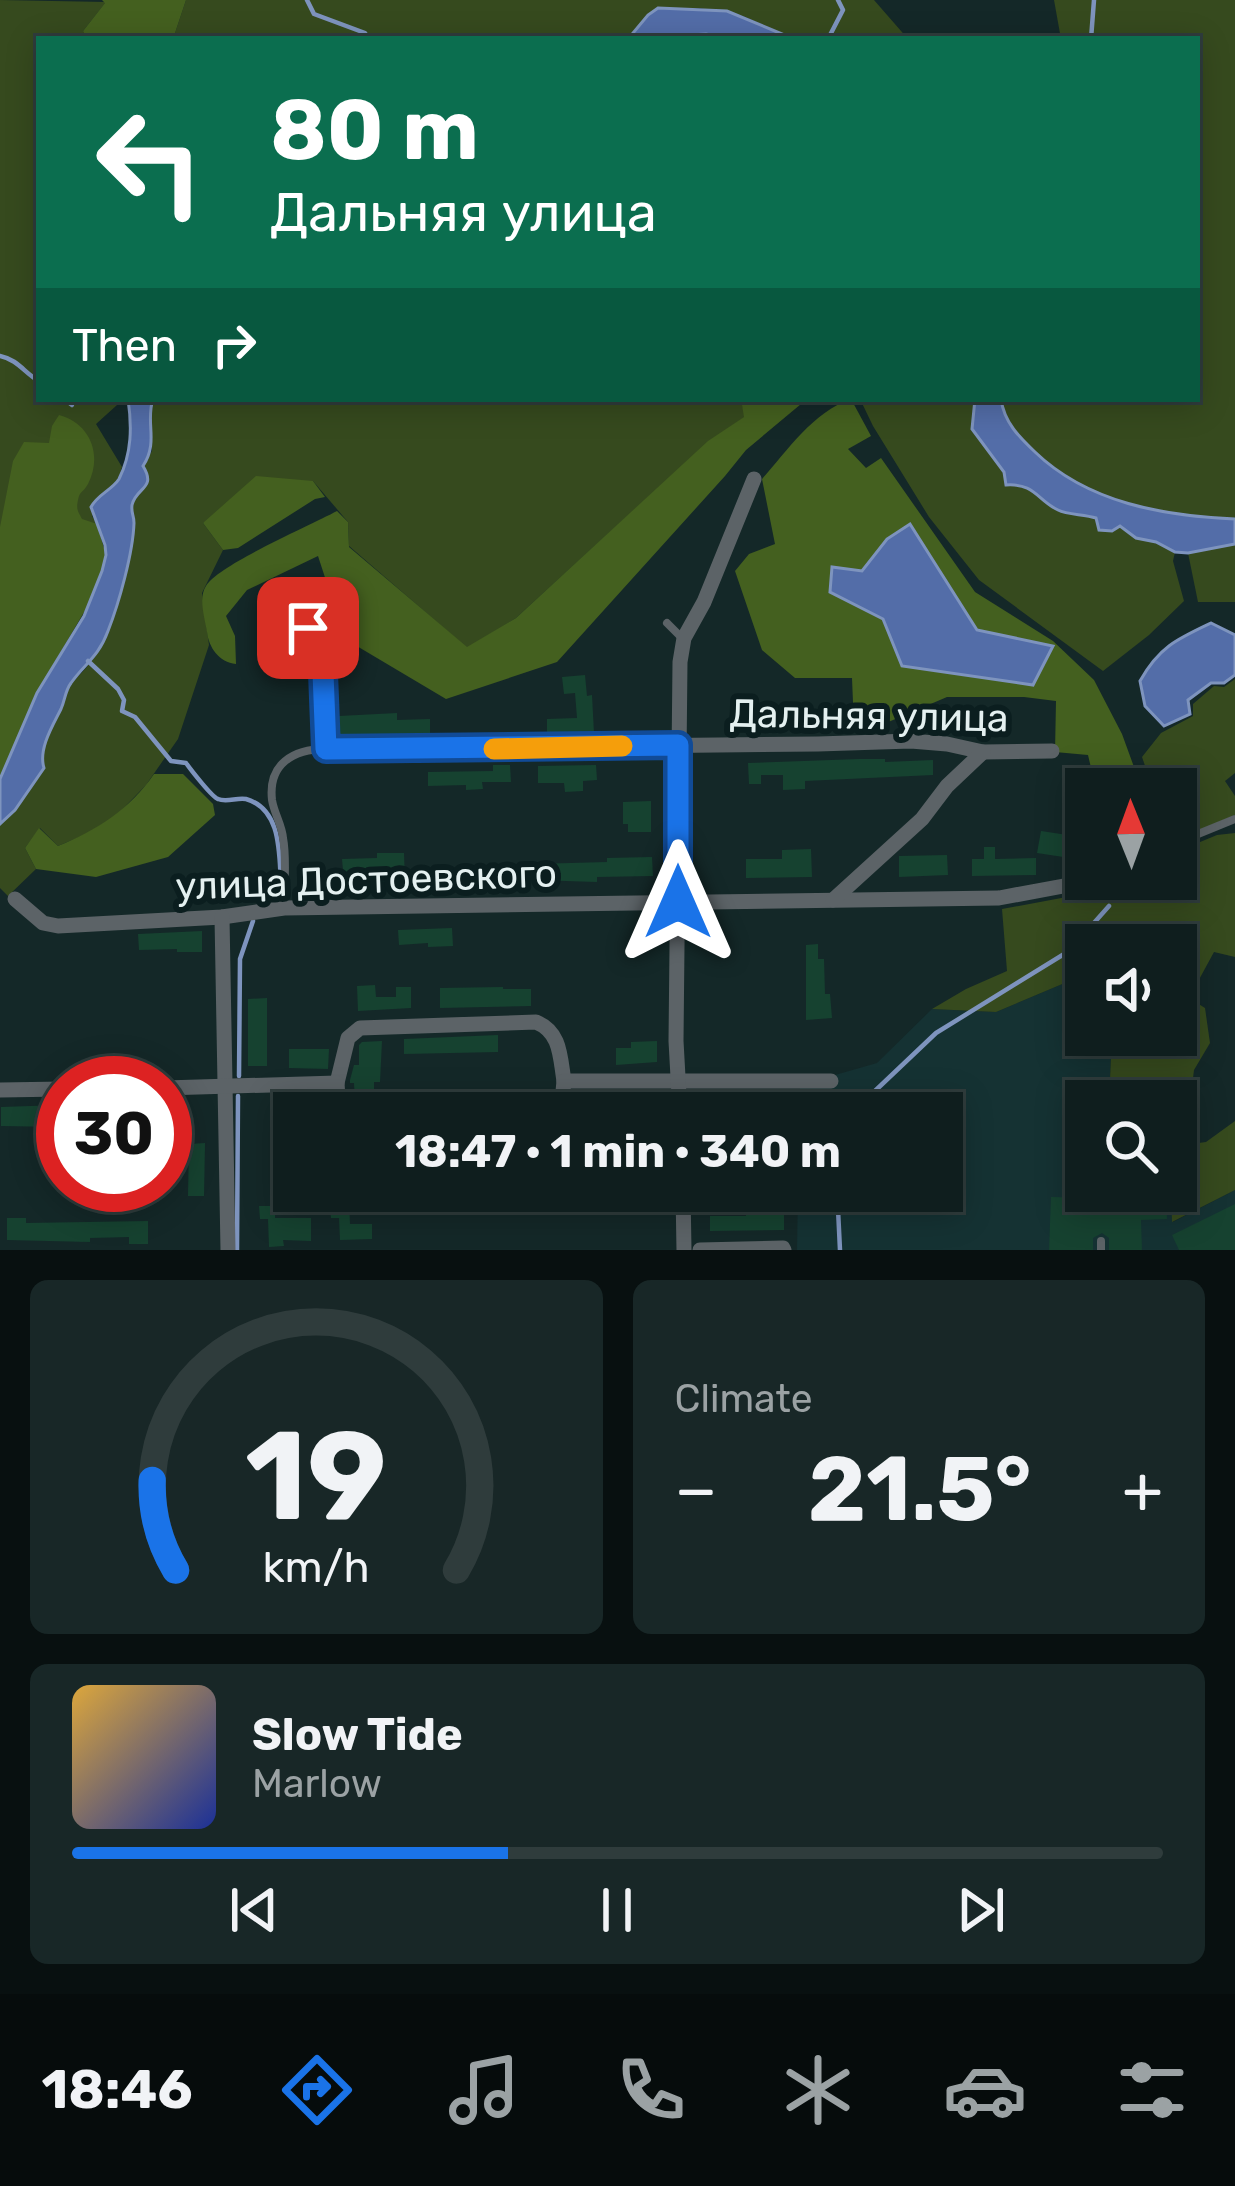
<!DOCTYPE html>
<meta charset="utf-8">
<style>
body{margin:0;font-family:Rubik,sans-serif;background:#182727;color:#f1f3f6;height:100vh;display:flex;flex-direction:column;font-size:45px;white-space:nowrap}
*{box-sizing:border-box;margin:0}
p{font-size:39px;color:#9ba2a4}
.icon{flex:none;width:66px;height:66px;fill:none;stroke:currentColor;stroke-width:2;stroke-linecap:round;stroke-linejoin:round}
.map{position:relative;height:1250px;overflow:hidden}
.details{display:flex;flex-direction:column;gap:30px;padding:30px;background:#081010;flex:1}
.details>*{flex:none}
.guide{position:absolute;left:36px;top:36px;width:1164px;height:366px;border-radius:0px;box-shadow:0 6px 30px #0003,0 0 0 3px #2f3c3c;background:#0b6e4f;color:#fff;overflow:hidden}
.needle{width:78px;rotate:359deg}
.controls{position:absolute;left:1065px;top:768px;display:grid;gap:24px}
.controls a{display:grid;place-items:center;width:132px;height:132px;border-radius:0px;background:#0f1e1e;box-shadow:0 6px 30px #0003,0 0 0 3px #2f3c3c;font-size:60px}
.speed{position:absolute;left:36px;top:1056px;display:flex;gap:24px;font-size:60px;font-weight:700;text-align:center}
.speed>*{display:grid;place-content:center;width:156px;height:156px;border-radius:50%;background:#0f1e1e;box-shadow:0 6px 30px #0003,0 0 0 3px #2f3c3c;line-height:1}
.speed .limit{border:18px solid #d22;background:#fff;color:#111}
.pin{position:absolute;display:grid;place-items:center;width:102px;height:102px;color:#fff;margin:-51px;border-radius:24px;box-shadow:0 6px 18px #0006}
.me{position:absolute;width:132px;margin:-66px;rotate:0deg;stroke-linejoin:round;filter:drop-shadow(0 0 9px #0008)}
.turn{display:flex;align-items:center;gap:42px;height:252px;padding:0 36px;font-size:54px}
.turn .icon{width:156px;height:156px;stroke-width:2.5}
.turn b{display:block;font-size:84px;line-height:102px}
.then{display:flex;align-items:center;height:114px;padding:0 36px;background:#0003;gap:24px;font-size:45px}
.big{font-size:90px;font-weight:700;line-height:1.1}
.details .tile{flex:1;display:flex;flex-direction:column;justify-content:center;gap:18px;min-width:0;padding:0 42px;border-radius:18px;background:#182727}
.details .dial{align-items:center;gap:0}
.dial svg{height:312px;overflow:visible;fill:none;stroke:#2f3c3c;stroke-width:7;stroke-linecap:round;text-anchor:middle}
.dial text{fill:#f1f3f6;stroke:none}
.song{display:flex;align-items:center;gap:36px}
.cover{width:144px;height:144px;border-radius:18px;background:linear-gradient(135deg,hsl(40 70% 55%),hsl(230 70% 35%))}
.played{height:12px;border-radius:6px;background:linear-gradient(90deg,#1a73e8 40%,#2f3c3c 40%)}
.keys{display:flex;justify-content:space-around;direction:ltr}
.heat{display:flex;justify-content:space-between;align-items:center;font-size:66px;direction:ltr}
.details .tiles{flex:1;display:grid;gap:30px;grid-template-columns:1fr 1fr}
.tile:last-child{grid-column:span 2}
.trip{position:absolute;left:273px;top:1092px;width:690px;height:120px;border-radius:0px;background:#0f1e1e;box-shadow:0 6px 30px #0003,0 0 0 3px #2f3c3c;font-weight:700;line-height:120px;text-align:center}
.dock{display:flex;height:192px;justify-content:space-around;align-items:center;background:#060c0c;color:#9ba2a4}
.dock .icon{width:84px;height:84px}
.dock .on{color:#1a73e8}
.dock b{font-size:54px;color:#f1f3f6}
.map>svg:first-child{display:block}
.built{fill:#153233}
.green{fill:#364a1e}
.forest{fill:#44601f;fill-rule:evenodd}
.water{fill:#536da8;stroke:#7e94be;stroke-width:3}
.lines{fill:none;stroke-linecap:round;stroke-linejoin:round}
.stream{stroke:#7e94be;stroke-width:4.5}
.building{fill:#164230}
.service{stroke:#5c6367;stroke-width:8}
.minor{stroke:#5c6367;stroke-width:15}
.route-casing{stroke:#114b97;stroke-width:30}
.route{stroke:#1a73e8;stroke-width:21}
.slow{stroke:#f59e0b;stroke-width:21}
.labels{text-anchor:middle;stroke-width:12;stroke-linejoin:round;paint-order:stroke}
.street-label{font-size:39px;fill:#e4f0f0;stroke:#0b1e1f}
</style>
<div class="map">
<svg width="1235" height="1250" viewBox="0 0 1235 1250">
<rect width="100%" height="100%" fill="#142828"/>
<path class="built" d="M1079 977 1086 983V1035H1112L1109 1101H1086V1191H1171L1173 1222 1235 1190V1250H797L798 1191H942V1113H800V1085L877 1063 932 1009 996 1012Z"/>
<g class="green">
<path d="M0 0 106 2 83 31 86 39H39V399H113L117 405 96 424 122 467 117 483 92 516 97 524 102 571 94 595 37 692 0 779Z"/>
<path d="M186 0H874L908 39H794L743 16 699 8H658L648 15 628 39H402L386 35 375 39H173Z"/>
<path d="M1054 0H1235V519C1164 515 1088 503 1035 453 1019 437 1004 422 1001 399H1197V39H1061Z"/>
<path d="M153 399H741L745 417 708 442 516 618 467 648 349 546 348 522 313 481 203 523 223 550 202 593 209 645 178 739 146 785 115 817 84 835 58 846 40 828 25 848 36 869 8 896 0 888V824L15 810 44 769 41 760 51 721 61 709 69 686 86 668 101 648 111 624 128 561 134 524 132 507 137 494 142 466 152 451 149 411Z"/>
<path d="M860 399H975L972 429 1004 472 1006 485 1018 484 1039 494 1059 511 1082 513 1120 526 1136 538 1156 542 1175 552 1173 561 1184 601 1149 635 1103 671 979 580 929 517 873 426Z"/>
<path d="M1235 544V602H1198L1188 553Z"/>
<path d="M1235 679V773L1225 781 1235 796V815L1176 840V789H1153L1142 757 1161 733 1193 716V704L1214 686 1224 687Z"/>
<path d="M1235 833V957L1214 952 1189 998 1205 1008 1210 1043 1194 1070 1188 1118 1176 1125V1101H1109L1112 1035H1176V945H1086V983L1079 977 996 1012 932 1009 966 989 1007 971 1002 909 1072 896 1113 879H1176V852L1217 835Z"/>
<path d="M1235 1121V1190L1172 1222 1171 1191H1176V1146L1206 1142Z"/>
</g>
<g class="forest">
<path d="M102 0H186L173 39H86L83 31 105 3Z"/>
<path d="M741 399H807L746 450 725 476 557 662 446 699 345 639 318 556 247 590 226 616 235 636 236 664C219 662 209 648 207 632 205 619 198 598 206 586 218 565 311 525 337 511L348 522 349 547 467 647 516 618 708 441 744 417Z"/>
<path d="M851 399 871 436 848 449 866 468 881 458 975 592 1053 641 1094 680 1122 734 1142 789H1096L1088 755 1055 752 1056 701 1024 697H947L886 723 854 727 852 678H795L762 650 735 571 749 554 775 544 762 479C788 450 813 412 851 399ZM910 525 977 630 1052 646 902 666 883 619 833 567 862 571Z"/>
<path d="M59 415C90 423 103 455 88 484 83 493 80 490 78 500 76 510 78 511 82 519L97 524 106 555 94 595 37 692 0 779V527L13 461 24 442 49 443 52 426Z"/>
<path d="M256 476 313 481 325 497 315 499 238 548 223 550 203 523Z"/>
<path d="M154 774H183L213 804 215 815 168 857 96 877 36 869 25 848 39 828 58 846C97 830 130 809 154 774Z"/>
</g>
<g class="water">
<path d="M658 8 727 11 794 39H730L706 34 690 35 681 39H628L648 15Z"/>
<path d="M128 399H153C145 422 159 442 143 466 157 489 136 487 132 505 131 514 134 515 134 523 133 553 119 603 108 631 98 658 85 663 71 683 65 691 65 700 61 709 53 725 38 749 44 768L15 810 0 824V779L37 693 84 616 102 571 106 555 105 545 91 507C98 494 112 490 119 479 132 453 132 426 128 399Z"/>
<path d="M975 399H1001C1004 422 1019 437 1035 452 1088 503 1164 516 1235 519V544L1188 553 1175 552 1156 542 1136 538 1120 526 1112 531 1099 530 1096 518C1084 514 1068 515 1058 510 1037 500 1035 483 1006 485L1004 472 972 429Z"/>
<path d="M910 524 977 630 1053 646 1033 685 902 666 883 619 830 592 832 567 862 571 887 539Z"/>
<path d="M1211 623 1235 635V675L1224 683H1211L1188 700 1190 714 1164 726 1145 706 1140 681C1159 647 1177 639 1211 623Z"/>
</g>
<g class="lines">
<g class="stream">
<path d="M307 0 314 14 365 33 368 39"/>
<path d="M828 39 843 10 838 0"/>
<path d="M1091 39 1094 0"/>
<path d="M0 356C19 360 24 373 39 381"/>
<path d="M64 399 72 405"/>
<path d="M88 661 118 689 124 700 122 711 135 717 171 761 186 763C191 770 212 797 218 799 227 803 237 797 246 799 282 809 279 855 281 884L270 900"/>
<path d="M239 1076 240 959 253 921"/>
<path d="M855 1113 857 1108 936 1033 1069 951 1109 906"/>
<path d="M839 1191 838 1209 840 1250"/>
<path d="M237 1250 238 1096"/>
</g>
</g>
<g class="building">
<path d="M585 675 587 696 592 695 594 733 547 735V719L577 718 575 693 564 694 562 677Z"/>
<path d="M397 713V720L430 719V736L340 735 339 716Z"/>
<path d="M859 759H885V762L933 760V775L805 781V789L783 790V775H761V784H749L748 763Z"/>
<path d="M493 765H510L511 782H482L483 789 466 790V785L428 786V772L493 771Z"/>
<path d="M596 765 597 780 583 781V791L565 792 564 783H538V766Z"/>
<path d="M651 801V832H628V824H623V802Z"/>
<path d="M1041 831 1074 836 1070 858 1037 853Z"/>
<path d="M984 847H995V859L1036 858V875L972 876V859H984Z"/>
<path d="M811 849 812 877 746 878V859H782V850Z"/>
<path d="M377 853H404L405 883 313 885 312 872 343 870 342 859 377 858Z"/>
<path d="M947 855 948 875 899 877V856Z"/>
<path d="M652 857 653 876 597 877V882L534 880V864L607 862V858Z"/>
<path d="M452 928 453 946 428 947V943L399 945 398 930Z"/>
<path d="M202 931V952H177V949L139 950 138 934Z"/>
<path d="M818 944V959H824L825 994H830L832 1018 806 1020V945Z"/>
<path d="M375 985 376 997H396V987H411V1008L358 1011 357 986Z"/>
<path d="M503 987V989H531V1006L440 1008V988Z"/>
<path d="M267 998V1066H248V999Z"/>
<path d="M498 1035V1052L404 1054V1039Z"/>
<path d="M382 1041 380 1082H374V1102L355 1103 354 1083H350V1080L354 1065H359V1045L362 1042Z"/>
<path d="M657 1041V1062L616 1065V1048H631V1042Z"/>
<path d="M289 1049H329L328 1069 289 1068Z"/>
<path d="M508 1092V1095L550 1093 549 1113H495L494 1093Z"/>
<path d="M60 1105 61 1127 1 1126V1107Z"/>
<path d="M205 1143 204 1196H188L189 1144Z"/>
<path d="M1114 1191H1166L1167 1219 1141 1220 1142 1250H1109V1238L1102 1233 1093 1238V1250H1049L1051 1197 1102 1198 1101 1194H1114Z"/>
<path d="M349 1200 350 1224H372V1239L340 1240 339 1218H331L329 1201Z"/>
<path d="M1235 1204V1250H1179L1172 1235Z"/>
<path d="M784 1205V1230L710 1231V1216H746V1206Z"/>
<path d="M259 1206H275V1218H311V1241L283 1240 284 1246 269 1247 268 1219H260Z"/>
<path d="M7 1218H26V1223L148 1221V1244H129V1237L90 1238V1242L7 1240Z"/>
</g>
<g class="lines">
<g class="service">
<path d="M667 623 682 638"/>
<path d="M1176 843 1235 819"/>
<path d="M284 906C284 884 287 859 283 838 282 825 274 813 272 800 268 764 293 749 326 749L323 673 317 634 308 628"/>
<path d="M1101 1250V1241"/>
</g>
<g class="minor">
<path d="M326 749 818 744 911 741 947 744 983 752 1052 751"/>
<path d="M15 899 43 923 58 926 222 917 284 908 999 898 1069 885 1086 878"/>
<path d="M833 900 922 819 947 786 983 752"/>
<path d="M222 917 228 1250"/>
<path d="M337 1083 348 1038 360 1028 536 1022C561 1032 560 1057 564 1081"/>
<path d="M165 1088 337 1083 339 1113"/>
<path d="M0 1090 63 1089"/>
<path d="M561 1113 564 1081H831"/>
<path d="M680 1113 676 1041 680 662 684 638 704 602 754 479"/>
<path d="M683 1191 684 1250"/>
<path d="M700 1250 783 1248 784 1250"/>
</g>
</g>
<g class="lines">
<defs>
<path id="route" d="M308 628 317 634 323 673 326 749 678 745V902"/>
</defs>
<use href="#route" class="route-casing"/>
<use href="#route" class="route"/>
<path class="slow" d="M494 749 622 746"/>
</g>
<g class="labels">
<g class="street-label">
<text transform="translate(869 715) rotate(1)" y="14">Дальняя улица</text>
<text transform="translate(366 879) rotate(-2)" y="14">улица Достоевского</text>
</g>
</g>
</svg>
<div class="controls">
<a><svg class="needle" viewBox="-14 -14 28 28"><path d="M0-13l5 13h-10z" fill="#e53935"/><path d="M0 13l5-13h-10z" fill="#9ba2a4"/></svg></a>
<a><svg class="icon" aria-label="sound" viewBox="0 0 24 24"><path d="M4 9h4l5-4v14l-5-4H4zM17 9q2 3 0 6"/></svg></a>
<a><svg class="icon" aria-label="search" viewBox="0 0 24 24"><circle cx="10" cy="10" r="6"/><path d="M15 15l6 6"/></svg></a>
</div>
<div class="speed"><div class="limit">30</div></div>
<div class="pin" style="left:308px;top:628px;background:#d93025"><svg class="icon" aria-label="arrive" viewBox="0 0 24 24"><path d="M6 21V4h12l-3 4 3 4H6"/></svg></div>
<svg class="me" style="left:678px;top:902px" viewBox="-20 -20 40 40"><path d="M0-17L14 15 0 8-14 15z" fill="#1a73e8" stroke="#fff" stroke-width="4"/></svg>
<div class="trip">18:47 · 1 min · 340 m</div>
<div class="guide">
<div class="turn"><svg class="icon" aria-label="left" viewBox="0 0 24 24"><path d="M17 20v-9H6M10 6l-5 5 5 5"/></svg><div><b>80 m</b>Дальняя улица</div></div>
<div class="then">Then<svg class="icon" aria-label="right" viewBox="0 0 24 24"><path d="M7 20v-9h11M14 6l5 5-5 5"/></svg></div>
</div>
</div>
<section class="details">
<div class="tiles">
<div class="tile dial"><svg viewBox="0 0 100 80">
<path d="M14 69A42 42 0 1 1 86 69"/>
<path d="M14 69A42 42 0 0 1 8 46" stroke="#1a73e8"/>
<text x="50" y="56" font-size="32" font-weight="700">19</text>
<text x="50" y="72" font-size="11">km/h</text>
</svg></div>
<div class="tile"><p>Climate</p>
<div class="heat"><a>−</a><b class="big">21.5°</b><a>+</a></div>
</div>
<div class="tile">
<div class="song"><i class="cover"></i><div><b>Slow Tide</b><p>Marlow</p></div></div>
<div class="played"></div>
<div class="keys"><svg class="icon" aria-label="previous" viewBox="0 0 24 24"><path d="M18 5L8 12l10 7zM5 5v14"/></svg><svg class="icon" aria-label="pause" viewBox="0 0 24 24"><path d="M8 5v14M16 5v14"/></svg><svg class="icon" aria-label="next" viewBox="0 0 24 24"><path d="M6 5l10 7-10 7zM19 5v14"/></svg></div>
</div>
</div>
</section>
<nav class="dock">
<b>18:46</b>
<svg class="icon on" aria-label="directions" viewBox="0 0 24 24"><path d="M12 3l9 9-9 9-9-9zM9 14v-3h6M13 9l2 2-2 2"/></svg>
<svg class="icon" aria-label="music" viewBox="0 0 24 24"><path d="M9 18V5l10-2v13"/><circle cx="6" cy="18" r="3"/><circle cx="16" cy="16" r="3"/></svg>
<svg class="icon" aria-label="phone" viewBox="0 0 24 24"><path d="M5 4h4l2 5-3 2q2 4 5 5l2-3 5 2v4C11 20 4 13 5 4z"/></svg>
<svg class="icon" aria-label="climate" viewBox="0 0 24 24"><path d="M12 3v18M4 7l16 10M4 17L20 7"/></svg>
<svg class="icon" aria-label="car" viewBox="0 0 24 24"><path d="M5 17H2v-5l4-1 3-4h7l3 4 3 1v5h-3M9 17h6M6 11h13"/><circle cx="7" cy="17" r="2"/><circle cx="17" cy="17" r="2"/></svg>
<svg class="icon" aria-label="filters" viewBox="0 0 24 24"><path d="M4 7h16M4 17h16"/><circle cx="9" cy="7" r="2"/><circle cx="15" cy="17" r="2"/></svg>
</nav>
